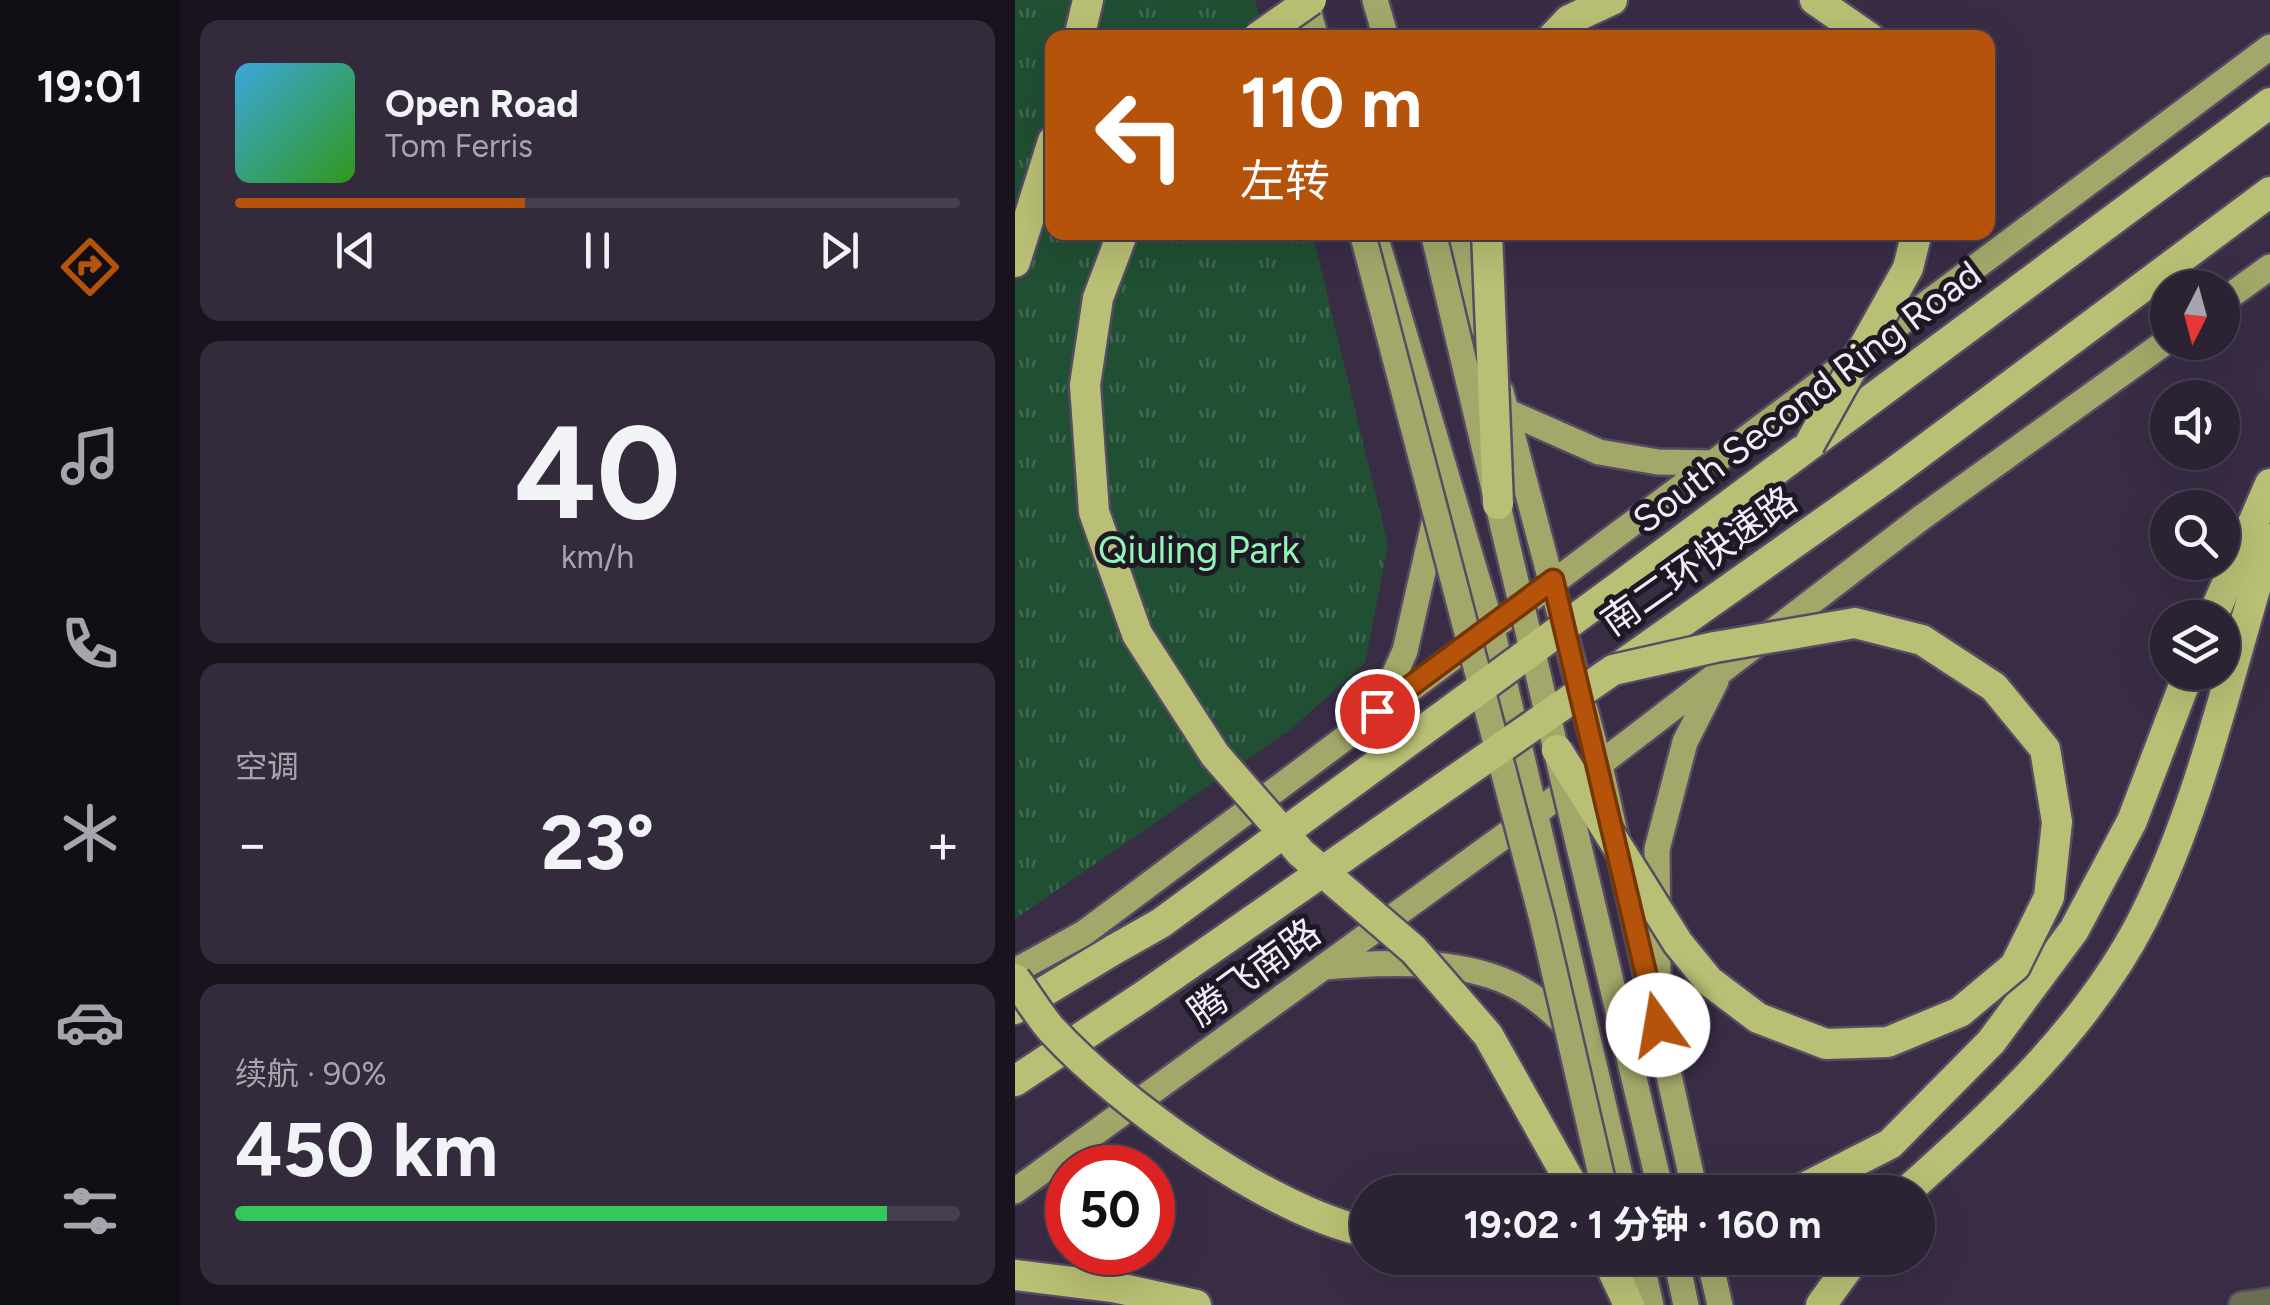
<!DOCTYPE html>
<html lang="zh">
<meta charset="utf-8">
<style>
body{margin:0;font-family:Figtree,"Noto Sans SC",sans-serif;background:#332a3c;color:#f1f3f6;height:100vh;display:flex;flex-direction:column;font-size:38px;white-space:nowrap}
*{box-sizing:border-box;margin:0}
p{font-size:32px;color:#a6a4ac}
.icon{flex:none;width:55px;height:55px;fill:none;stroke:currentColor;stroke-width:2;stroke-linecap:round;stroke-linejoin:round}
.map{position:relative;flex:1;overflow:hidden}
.panel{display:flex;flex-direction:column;gap:20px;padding:20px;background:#18131d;width:835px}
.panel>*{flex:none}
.top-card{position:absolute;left:30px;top:30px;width:950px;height:210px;border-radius:20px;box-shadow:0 10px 40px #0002,0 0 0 2px #473f4f;background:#b45309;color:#fff;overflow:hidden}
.needle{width:65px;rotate:186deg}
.tools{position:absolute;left:1135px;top:270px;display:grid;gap:20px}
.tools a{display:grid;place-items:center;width:90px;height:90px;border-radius:50%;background:#2b2234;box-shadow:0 10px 40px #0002,0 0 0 2px #473f4f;font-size:50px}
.speed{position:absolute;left:30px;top:1145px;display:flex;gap:20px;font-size:50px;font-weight:700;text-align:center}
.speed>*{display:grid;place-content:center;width:130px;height:130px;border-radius:50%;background:#2b2234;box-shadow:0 10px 40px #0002,0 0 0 2px #473f4f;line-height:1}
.speed .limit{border:15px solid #d22;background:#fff;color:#111}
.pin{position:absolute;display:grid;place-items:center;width:85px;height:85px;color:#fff;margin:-42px;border:5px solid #fff;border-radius:50%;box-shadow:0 2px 10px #0007}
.me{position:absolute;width:110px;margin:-55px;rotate:347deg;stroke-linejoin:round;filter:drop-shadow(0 0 8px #0008)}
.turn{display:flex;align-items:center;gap:35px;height:210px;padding:0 30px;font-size:45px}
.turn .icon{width:130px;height:130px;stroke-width:2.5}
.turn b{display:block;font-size:70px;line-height:85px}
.big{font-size:75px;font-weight:700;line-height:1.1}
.panel .tile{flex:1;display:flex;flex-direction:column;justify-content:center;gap:15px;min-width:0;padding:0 35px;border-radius:20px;background:#332a3c}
.panel .dial{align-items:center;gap:0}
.dial b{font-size:130px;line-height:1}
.song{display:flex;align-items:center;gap:30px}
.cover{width:120px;height:120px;border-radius:15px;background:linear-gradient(135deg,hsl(200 70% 55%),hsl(110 70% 35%))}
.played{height:10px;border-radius:5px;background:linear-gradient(90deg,#b45309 40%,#473f4f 40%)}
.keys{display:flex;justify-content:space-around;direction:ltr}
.heat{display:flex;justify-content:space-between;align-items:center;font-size:55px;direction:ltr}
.charge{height:15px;border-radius:8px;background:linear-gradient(90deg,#34c759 90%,#473f4f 0)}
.trip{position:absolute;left:335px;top:1175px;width:585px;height:100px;border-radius:50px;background:#2b2234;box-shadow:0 10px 40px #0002,0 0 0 2px #473f4f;font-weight:700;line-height:100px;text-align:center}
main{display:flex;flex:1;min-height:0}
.tabs{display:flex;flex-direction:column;width:180px;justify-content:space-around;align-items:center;background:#110e15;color:#a6a4ac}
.tabs .icon{width:70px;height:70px}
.tabs .selected{color:#b45309}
.tabs b{font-size:45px;color:#f1f3f6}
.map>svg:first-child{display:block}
.grass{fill:url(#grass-tufts)}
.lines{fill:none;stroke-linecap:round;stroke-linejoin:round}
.minor-casing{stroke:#574b63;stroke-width:30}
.major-casing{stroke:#574b63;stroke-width:30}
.highway-casing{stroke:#574b63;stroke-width:35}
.minor{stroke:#6b6e51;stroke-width:25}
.major{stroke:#a3a86a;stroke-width:25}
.highway{stroke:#b9bf74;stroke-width:30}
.major-bridge-casing{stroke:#574b63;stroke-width:30;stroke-linecap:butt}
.highway-bridge-casing{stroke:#574b63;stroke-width:35;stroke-linecap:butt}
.major-bridge{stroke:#a3a86a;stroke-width:25}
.highway-bridge{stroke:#b9bf74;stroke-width:30}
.route-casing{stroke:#753606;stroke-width:25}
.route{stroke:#b45309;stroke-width:18}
.labels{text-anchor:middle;stroke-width:10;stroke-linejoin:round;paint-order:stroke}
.street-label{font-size:38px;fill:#f3ebfc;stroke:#1d1823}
.park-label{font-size:38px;fill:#92f5b6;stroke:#1d1823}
</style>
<main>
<nav class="tabs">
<b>19:01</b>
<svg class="icon selected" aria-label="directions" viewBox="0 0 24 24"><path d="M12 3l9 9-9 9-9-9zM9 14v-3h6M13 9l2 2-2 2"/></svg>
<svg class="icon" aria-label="music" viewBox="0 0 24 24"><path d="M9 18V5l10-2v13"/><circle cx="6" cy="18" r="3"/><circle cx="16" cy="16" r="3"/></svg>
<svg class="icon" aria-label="phone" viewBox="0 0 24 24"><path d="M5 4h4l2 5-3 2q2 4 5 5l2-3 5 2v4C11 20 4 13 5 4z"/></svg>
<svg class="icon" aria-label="climate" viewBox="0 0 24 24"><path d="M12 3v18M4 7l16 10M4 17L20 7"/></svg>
<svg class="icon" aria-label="car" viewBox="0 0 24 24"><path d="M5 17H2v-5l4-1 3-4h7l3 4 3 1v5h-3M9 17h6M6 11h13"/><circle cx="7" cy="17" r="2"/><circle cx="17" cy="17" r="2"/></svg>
<svg class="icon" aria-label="filters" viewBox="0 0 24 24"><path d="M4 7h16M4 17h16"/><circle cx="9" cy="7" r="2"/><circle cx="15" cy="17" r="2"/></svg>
</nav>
<section class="panel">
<div class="tile">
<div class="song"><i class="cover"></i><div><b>Open Road</b><p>Tom Ferris</p></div></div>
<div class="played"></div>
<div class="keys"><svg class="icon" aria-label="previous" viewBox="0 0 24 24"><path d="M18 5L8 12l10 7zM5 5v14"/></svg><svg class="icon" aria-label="pause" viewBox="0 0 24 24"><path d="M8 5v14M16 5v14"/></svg><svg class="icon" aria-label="next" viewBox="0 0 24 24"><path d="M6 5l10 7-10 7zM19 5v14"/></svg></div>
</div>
<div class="tile dial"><b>40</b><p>km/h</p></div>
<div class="tile"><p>空调</p>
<div class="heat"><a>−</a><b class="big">23°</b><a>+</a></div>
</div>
<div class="tile"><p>续航 · 90%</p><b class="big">450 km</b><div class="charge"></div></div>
</section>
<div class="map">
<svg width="1255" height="1305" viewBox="0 0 1255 1305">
<defs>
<pattern id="grass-tufts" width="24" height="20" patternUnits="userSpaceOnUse" patternTransform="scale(2.5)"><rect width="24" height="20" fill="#204f33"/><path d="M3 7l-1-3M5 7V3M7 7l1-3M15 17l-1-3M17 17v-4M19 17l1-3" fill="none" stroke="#416851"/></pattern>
</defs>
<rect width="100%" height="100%" fill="#392d46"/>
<path class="grass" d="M0 0H240L250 37 38 38V232L297 233 373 545 350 663 275 730 0 919Z"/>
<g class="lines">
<defs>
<path id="minor" d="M1227 1305 1255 1301"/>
<g id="major">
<path d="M290 0 301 38"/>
<path d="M360 0 371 38"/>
<path d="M359 232 476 625 609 1192"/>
<path d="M442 232 469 329"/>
<path d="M1208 301 1255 267"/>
<path d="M486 392 585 766 680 1192"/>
<path d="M491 411 584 452 643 462 700 463"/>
<path d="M365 706 390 651 422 510"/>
<path d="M309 967C374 962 460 956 517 996 532 1006 545 1020 559 1032"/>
<path d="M0 971 69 933 1255 47"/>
<path d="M643 975 642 849 670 742 701 681"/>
<path d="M0 1191 521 813 906 518 1152 341"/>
<path d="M625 1258 636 1305"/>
<path d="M661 1258 671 1305"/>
<path d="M694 1258 705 1305"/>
</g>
<g id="highway">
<path d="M800 0 855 38"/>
<path d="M64 38 73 0"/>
<path d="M537 38 554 20 597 0"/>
<path d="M0 262 38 141"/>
<path d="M617 577 1255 103"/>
<path d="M1197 618 1255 484"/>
<path d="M601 669 874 476 1255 192"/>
<path d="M0 1009 100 949"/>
<path d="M0 1081 127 997"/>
<path d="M781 1192 875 1144 976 1042 1059 930 1117 821 1174 672"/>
<path d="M891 1192C981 1112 1072 1028 1128 919 1187 803 1216 663 1255 539"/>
<path d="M592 1258 614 1305"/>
<path d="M0 1275 98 1287 181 1305"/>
<path d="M806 1305 840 1258"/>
</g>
</defs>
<use href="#minor" class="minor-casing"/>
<use href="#major" class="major-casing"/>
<use href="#highway" class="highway-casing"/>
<use href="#minor" class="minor"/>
<use href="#major" class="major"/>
<use href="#highway" class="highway"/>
<defs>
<g id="major-bridge">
<path d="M347 232 527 919 590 1192"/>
<path d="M418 232 646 1192"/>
</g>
<g id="highway-bridge">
<path d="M242 38 296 0"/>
<path d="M108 232 83 298 70 385 79 512 122 634 200 755 286 853 399 950 473 1035 561 1192"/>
<path d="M472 232 483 504"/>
<path d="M794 445 893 268 902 232"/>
<path d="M100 949 146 923 617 577"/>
<path d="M0 979C12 995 23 1014 36 1029 105 1104 253 1210 352 1232"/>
<path d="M127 997 598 670 700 647 840 623 907 640 979 687 1030 749 1042 822 1034 897 1000 966 945 1012 873 1042 811 1044 743 1018 694 981 663 943 542 750"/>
</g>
</defs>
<use href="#major-bridge" class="major-bridge-casing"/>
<use href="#highway-bridge" class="highway-bridge-casing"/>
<use href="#major-bridge" class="major-bridge"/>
<use href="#highway-bridge" class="highway-bridge"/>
</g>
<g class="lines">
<defs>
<path id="route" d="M362 711 538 580 643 1025"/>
</defs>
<use href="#route" class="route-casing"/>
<use href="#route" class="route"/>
</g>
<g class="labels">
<g class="street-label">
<text transform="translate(792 397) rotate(-37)" y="13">South Second Ring Road</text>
<text transform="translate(684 561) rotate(-35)" y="13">南二环快速路</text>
<text transform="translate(239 972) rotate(-36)" y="13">腾飞南路</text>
</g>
<g class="park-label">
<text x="184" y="563">Qiuling Park</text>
</g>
</g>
</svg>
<div class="tools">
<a><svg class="needle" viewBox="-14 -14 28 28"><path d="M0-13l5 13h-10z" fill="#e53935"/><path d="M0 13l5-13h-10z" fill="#a6a4ac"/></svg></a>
<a><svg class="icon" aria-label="sound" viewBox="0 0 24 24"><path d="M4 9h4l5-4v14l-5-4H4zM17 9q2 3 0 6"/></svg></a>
<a><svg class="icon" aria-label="search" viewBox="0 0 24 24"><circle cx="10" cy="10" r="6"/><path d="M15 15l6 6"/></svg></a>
<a><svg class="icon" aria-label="layers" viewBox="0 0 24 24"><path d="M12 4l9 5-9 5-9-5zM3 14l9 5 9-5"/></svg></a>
</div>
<div class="speed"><div class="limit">50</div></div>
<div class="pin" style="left:362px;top:711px;background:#d93025"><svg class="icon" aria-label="arrive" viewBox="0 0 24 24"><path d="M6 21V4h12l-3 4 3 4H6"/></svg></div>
<svg class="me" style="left:643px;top:1025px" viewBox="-20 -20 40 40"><circle r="19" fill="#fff"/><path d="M0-13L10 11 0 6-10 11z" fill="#b45309"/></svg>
<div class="trip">19:02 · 1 分钟 · 160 m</div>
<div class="top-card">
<div class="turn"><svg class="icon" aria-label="left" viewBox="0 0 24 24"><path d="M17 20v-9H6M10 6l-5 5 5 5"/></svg><div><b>110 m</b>左转</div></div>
</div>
</div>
</main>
